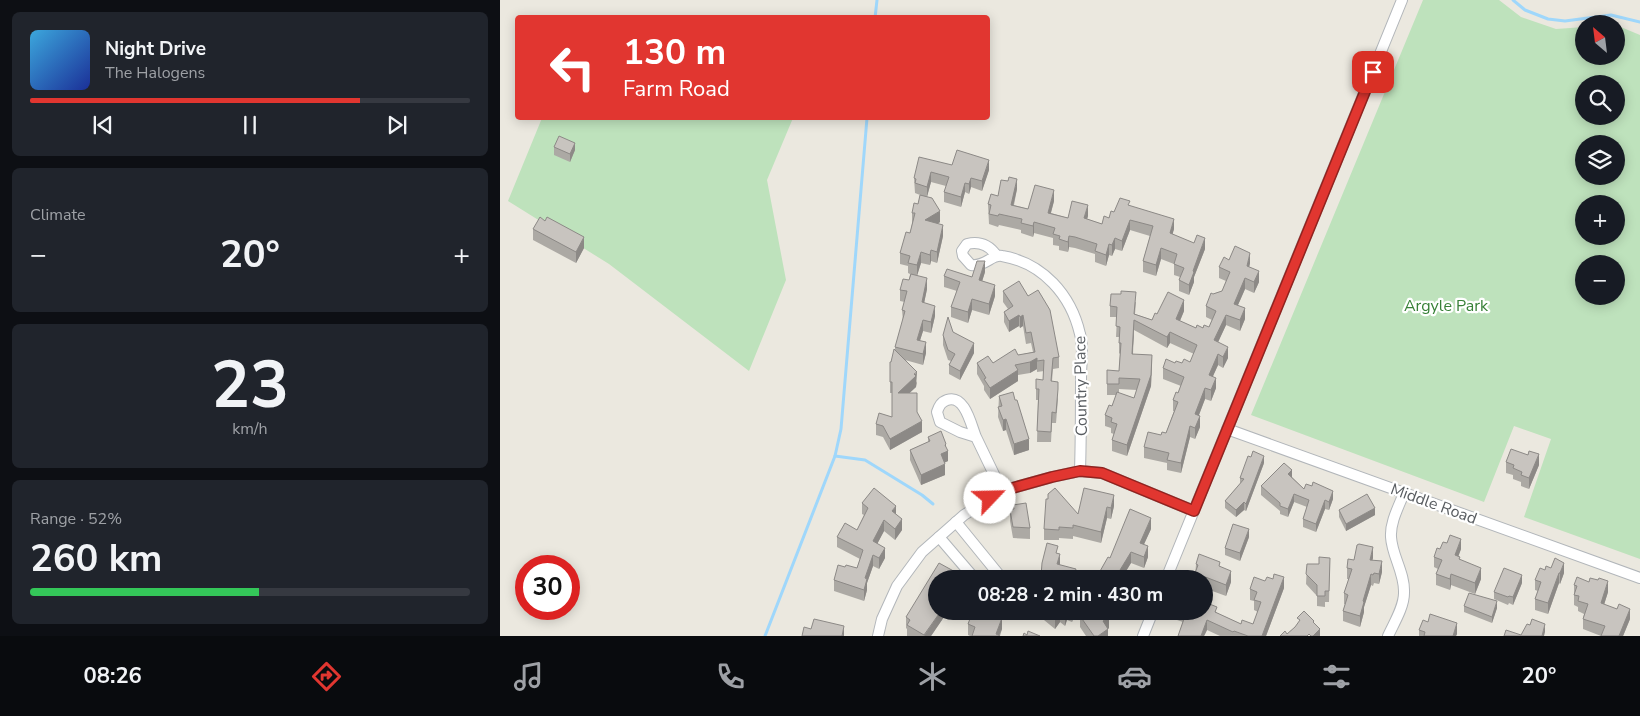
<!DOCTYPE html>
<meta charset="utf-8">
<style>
body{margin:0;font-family:"Nunito Sans",sans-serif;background:#20242c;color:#f1f3f6;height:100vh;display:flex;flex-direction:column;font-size:19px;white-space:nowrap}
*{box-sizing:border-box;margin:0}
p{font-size:16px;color:#9ea1a6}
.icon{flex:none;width:28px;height:28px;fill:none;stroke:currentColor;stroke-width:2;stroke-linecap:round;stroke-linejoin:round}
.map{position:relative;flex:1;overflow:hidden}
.sheet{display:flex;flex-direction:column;gap:12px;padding:12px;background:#0d0f14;width:500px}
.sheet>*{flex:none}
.guide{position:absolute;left:15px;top:15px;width:475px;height:105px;border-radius:5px;box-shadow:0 2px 12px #0003;background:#e13630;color:#fff;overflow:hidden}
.needle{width:32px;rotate:332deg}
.fabs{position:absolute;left:1075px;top:15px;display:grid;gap:10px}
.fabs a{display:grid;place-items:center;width:50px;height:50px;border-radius:50%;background:#171b24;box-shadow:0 2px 12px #0003;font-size:25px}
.speed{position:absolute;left:15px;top:555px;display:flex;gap:10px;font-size:25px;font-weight:700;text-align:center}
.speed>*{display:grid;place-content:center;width:65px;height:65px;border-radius:50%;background:#171b24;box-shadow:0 2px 12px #0003;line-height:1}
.speed .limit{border:8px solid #d22;background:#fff;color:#111}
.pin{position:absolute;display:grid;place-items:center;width:42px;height:42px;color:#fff;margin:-21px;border-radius:10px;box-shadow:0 2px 8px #0006}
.me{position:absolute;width:55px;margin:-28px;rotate:66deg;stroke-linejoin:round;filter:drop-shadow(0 0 4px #0008)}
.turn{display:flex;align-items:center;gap:18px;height:105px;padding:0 25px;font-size:22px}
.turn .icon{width:65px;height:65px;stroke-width:2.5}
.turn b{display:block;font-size:35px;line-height:42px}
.big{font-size:38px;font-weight:700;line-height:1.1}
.sheet .tile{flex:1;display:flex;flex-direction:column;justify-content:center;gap:8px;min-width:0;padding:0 18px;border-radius:8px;background:#20242c}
.sheet .dial{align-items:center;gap:0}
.dial b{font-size:65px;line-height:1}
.song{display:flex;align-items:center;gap:15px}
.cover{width:60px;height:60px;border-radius:8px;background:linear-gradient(135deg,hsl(200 70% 55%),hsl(230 70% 35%))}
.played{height:5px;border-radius:2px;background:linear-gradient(90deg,#e13630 75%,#363941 75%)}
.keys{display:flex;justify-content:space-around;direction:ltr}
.heat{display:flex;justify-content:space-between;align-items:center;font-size:28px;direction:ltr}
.charge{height:8px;border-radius:4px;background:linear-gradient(90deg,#34c759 52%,#363941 0)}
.trip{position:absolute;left:428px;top:570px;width:285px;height:50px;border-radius:25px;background:#171b24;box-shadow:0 2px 12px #0003;font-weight:700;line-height:50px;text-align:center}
.dock{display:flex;height:80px;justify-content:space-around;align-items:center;background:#090b0e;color:#9ea1a6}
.dock .icon{width:35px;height:35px}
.dock .selected{color:#e13630}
.dock b{font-size:22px;color:#f1f3f6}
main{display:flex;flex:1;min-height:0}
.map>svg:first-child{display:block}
.green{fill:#bee2bc;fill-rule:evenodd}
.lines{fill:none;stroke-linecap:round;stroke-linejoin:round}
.stream{stroke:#9fd7fb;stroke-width:3}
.street-casing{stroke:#b2b6ba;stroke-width:12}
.street{stroke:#fff;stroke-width:10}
.wall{fill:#aca9a4;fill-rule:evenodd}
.shaded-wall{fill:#8c8986}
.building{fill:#c8c4bf;stroke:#8c8986}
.route-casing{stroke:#92231f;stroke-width:12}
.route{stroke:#e13630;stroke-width:9}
.labels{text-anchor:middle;stroke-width:4.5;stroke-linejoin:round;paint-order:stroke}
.park-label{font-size:16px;fill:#378037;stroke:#fff}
.street-label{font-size:16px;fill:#585c60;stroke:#fff}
</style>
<main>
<section class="sheet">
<div class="tile">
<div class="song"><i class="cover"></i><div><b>Night Drive</b><p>The Halogens</p></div></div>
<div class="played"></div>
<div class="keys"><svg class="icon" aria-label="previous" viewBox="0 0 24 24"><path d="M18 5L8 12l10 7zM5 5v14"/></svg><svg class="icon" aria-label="pause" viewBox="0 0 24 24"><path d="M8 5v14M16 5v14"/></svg><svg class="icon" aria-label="next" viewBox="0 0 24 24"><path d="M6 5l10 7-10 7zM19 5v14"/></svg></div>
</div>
<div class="tile"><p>Climate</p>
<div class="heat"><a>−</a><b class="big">20°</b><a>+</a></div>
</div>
<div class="tile dial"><b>23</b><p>km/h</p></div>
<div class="tile"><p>Range · 52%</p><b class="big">260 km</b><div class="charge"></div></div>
</section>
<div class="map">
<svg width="1140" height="636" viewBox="0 0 1140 636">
<rect width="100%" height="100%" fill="#ebe8df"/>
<g class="green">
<path d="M923 0H999L1021 17 1056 29 1084 27V56H1116V25L1140 35V559L1024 517 1051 439 1014 426 984 502 751 415ZM1084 84H1116V116H1084ZM1084 144H1116V176H1084ZM1084 204H1116V236H1084ZM1084 264H1116V296H1084Z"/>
<path d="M42 118H293L267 180 286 280 249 371 109 264 8 201Z"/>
</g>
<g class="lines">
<g class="stream">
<path d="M1013 0 1025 10 1048 19 1065 21 1111 15 1140 22"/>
<path d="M375 18 377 0"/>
<path d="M335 456 365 460 422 495 433 504"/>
<path d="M265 636 335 456 341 429 367 118"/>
</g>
<defs>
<g id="street">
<path d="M496 255C489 245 480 241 467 244L462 251 463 256 471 265C485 267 492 254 502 256 543 263 571 295 580 334 584 347 581 363 581 376 581 408 581 439 580 471"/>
<path d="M727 429 1140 578"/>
<path d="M476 437C471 425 465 394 447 400 441 402 439 406 437 412L440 422 460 432 476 437 502 491"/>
<path d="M456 522 500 576 499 579"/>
<path d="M439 537 475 579"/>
<path d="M666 579 902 0"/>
<path d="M378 636 382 619 397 586 422 552 464 515 502 491 552 477 580 471 602 473 694 511"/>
<path d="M643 636 653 611"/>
<path d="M888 636C894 623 904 607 904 593 905 573 892 556 891 537 890 522 899 506 904 493"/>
</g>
</defs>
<use href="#street" class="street-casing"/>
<use href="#street" class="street"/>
</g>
<g class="wall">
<path d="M54 147 75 150 70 162 54 155Z"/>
<path d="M452 165 489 170 482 191 471 187 469 194 465 192 461 207 444 202V192L446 186 431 182 427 196 440 222 438 224 443 236 437 263 431 261 430 265 421 263 417 275 427 289 424 303 435 316 431 333 423 331 420 340 426 353 423 365 405 360 417 383 416 387 409 393 417 412 422 432 390 450 383 437 376 435V424L392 417V393H390V362H391L395 350V347L403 321 402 310 405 302 400 301V290L409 280 410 274 408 273V266L400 264V253L410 233 412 224V213L418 204 420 195 415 193 414 178Z"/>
<path d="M508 181 517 189 514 205 528 209 554 201 551 213 568 218 588 216 587 219 602 224 614 212 630 206 674 229 672 234 705 249 694 277V282L689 295 679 291V280L680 277 674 275V264L661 259 656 276 643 272V261L650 236 630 230 622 251 615 249 612 256 609 255 606 266 595 262V254L575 248 569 247 568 252 559 250V246L553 245V238L534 233 533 237 521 233V230L499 225 498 227 489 224 488 204 498 196Z"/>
<path d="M33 229 84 248 76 263 33 240Z"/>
<path d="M729 260 750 263 749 267 759 282 754 293 745 289 738 305 745 319 740 331 726 325 718 342 728 358 723 368 718 365 713 376 716 388 711 401 705 399 699 415 700 427 695 439 690 437 681 473 667 470V463L644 458V447L661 435 666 433 674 411H673V400L678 393 681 386 663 379V368L675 363H682L690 362 694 354 670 343 667 348 634 330 633 354 652 366 651 386 627 456 612 451V440L614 434 611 433V428L605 426V415L612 406 616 395H607V384L619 371 620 354 619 353V337H616L617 317H610V306L636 302 635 314 652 320 657 314 684 311 680 321 696 328 709 327 712 320 706 317V306L713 294 722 291 726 281 719 278V267ZM619 389 637 390 634 398 619 393Z"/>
<path d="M485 272 482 281 495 296 489 315 472 310 468 323 451 317V307L457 291 444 287V276L472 277Z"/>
<path d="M503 291 559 357V368L553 369 552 381 558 399 556 423H552L551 442H537L538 400H536V389L543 380 544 371 537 372V369L530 373 518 375V381L490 399 484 390V386L477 374V363H493L518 355 533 352 531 343 526 344 523 326 520 328 519 326 509 332 504 322V312L508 309 503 302Z"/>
<path d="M453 332 474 353 460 380 449 374V365L451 361 448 360 443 345V335Z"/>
<path d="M499 396 529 450 514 455 506 430 503 431 498 417Z"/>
<path d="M428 437 446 448 448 461 444 463 445 475 421 485 410 460V450L428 442Z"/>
<path d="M1006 462 1039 465 1029 489 1021 486V482L1013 479V475L1006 473Z"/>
<path d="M764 463 746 511 744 510 736 517 725 508V501L740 484V478Z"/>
<path d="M792 477 804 489 833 499 829 510 825 509 816 532 803 527V519L807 507 794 502 788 517 780 514V511L761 495V486Z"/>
<path d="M362 503 396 514 402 530 395 540 384 531 377 544 385 558 379 569 373 566 367 583V590L364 601 334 591V580L345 567 357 568 360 559 337 547V537L357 530 364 515 362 514Z"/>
<path d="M513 505 530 528V539L513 538 510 521V510L513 509Z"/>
<path d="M614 506 611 519 607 518 601 543 573 536V539L559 538V540H544V529L578 514Z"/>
<path d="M839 510 875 515 846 531 839 517Z"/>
<path d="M651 529 644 544 648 557 644 568 631 563 622 578 623 579H599V573L610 558Z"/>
<path d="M749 537 740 561 725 555V548Z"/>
<path d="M940 549H961L958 556 960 560 981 579 975 594 951 585 950 590 936 585V574L938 569 934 567V557Z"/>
<path d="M830 558 829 602H825V607L817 606V596L806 584 807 564H819Z"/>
<path d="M873 558 872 560 882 572 879 584 874 583 873 586 871 585 864 607V612L860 627 843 621V611L845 604H844V593L849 579H847V568L854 560Z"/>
<path d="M696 564 720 566 731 582 726 596 704 588V579H695Z"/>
<path d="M1045 570 1064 573 1060 584 1059 583 1048 614 1035 610V599L1038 591 1035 590V580Z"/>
<path d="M459 579 436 611H459L455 619 446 614 431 636H407V629L406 628V617Z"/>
<path d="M1022 583 1013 605 1009 603 1008 605 994 599V592Z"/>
<path d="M1074 585 1108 592 1104 605 1130 619 1123 636H1101L1083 629V619L1084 614 1078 611V607L1074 605Z"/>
<path d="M784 588 766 636H720L707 630 704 636H678L683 622 677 620V611H704L709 604 717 613 741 624H753L758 612 754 610V601L750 600V589Z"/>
<path d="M964 606 997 608 992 623 964 612Z"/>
<path d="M533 611H574V615L572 622 567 620 565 626 560 622 555 629Z"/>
<path d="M580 616 609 628 608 629V636H586L580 627Z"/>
<path d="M468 624 502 629 500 636H470L468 635Z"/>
<path d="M919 630 957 634 956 636H919Z"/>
</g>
<g class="shaded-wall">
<path d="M75 143V150L70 162V154Z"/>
<path d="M489 160V170L482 191V181Z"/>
<path d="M431 172V182L427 197V187Z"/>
<path d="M471 178V187L469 194V184Z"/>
<path d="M517 179V189L511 215V205Z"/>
<path d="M465 183V192L461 207V197Z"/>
<path d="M554 190V201L548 223V213Z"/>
<path d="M588 205V216L584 229V218Z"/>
<path d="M440 211V222L425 231V220Z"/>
<path d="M674 219V229L670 244V233Z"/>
<path d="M630 220V230L622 251V241Z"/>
<path d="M534 222V233L533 237V226Z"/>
<path d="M443 225V236L437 263V252Z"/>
<path d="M569 236V247L568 252V242Z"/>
<path d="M84 237V248L76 263V252Z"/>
<path d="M615 238V249L612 256V245Z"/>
<path d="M705 238V249L694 277V282L689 295V285L693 271Z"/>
<path d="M609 244V255L606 266V255Z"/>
<path d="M661 248V259L656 276V265Z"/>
<path d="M431 250V261L430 265V255Z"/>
<path d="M421 252V263L417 276V265Z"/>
<path d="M750 253V263L747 277V266Z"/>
<path d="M485 261V272L479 291V280Z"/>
<path d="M759 271V282L754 293V282Z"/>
<path d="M427 278V289L422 313V302Z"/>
<path d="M745 278V289L734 314V304Z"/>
<path d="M495 285V296L489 315V304Z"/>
<path d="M472 299V310L468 323V312Z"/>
<path d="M684 300V311L676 330V319Z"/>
<path d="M435 306V316L431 333V322Z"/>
<path d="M745 308V319L740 331V320Z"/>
<path d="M519 315V326L509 332V321Z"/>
<path d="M523 315V326L520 328V317Z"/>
<path d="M726 315V325L714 351V340Z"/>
<path d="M423 320V331L417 350V340Z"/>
<path d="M634 320V330L632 365V354Z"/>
<path d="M670 332V343L667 348V337Z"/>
<path d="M426 342V353L423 365V354Z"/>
<path d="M474 343V353L460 380V371Z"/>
<path d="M728 347V358L723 368V357Z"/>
<path d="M718 354V365L709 385V375Z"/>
<path d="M652 355 651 386 627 456V445Z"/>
<path d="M537 358V369L530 373V362Z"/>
<path d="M518 370V381L490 399V388Z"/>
<path d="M417 372 416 387 398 404V393Z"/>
<path d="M716 378V388L711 401V390Z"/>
<path d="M705 388V399L695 425V414Z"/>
<path d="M700 416V427L695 439V428Z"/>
<path d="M506 419V430L503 431V420Z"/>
<path d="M422 421V432L390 450V439Z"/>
<path d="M690 426V437L681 473V463Z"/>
<path d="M529 439V450L514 455V444Z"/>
<path d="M446 444V451H448V461L441 464V454L445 445Z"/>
<path d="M1039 454V465L1029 489V478Z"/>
<path d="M764 456V463L746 511V504Z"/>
<path d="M445 464V475L421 485V475Z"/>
<path d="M792 470V478L788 474Z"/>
<path d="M833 491V499L829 510V502Z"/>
<path d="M794 494V502L788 517V509Z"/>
<path d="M614 495V506L611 519V508Z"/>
<path d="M825 500V509L816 532V524Z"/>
<path d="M744 502V510L736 517V510Z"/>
<path d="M396 506V517L392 511Z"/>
<path d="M607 507V518L601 543V532Z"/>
<path d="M875 508V515L846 531V524Z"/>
<path d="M651 518V529L640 553V543Z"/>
<path d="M402 519V530L395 540V529Z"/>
<path d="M384 520V531L373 552V541Z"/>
<path d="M749 529V537L740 561V553Z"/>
<path d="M961 539V549L955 566V555Z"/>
<path d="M648 546V557L644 568V557Z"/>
<path d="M873 547V558L870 570V560Z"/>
<path d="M385 548V558L379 569V558Z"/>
<path d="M631 552V563L621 579 617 575Z"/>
<path d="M560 554V565L557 564Z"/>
<path d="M373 555V566L367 583V590L364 601V590L365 578Z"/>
<path d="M882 561V572L879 584V574Z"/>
<path d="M1064 563V573L1060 584V573Z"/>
<path d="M981 568V579L975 594V583Z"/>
<path d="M731 571V582L726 596V585Z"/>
<path d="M1059 573V583L1048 614V603Z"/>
<path d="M871 574V585L864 607V612L860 627V616L863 601Z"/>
<path d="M951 574V585L950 590V579Z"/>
<path d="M1022 575V583L1013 605V597Z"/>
<path d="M784 577V588L766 636H762Z"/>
<path d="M1108 581V592L1101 614V603Z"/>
<path d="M997 601V608L992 623V617Z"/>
<path d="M1130 609V619L1123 636H1119Z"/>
<path d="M441 611H446V614L431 636H424Z"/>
<path d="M455 611H459L455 619Z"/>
<path d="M566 611H567V620L565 626V615Z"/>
<path d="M572 611H574V615L572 622Z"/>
<path d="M560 612V622L555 629V618Z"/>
<path d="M609 617V628L603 632V621Z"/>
<path d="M502 618V629L499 636 496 634Z"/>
<path d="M707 620V630L704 636H701Z"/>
<path d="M957 623V634L956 636H953Z"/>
<path d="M1045 624V632L1044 636H1042Z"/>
<path d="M344 626V636H342Z"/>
<path d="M608 629V636H598Z"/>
<path d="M820 629V636H813Z"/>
</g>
<g class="building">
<path d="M59 136 75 143 70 154 54 147Z"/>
<path d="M457 150 489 160 482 181 471 178 469 184 465 183 461 197 444 192 449 177 431 172 427 187 415 183 416 179 414 178 419 157 452 165Z"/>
<path d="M509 177 517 179 511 205 528 209 535 185 554 190 548 213 568 218 572 201 588 205 584 218 602 224 604 216 609 218 611 211 614 212 620 198 630 201 628 205 674 219 670 233 694 243 697 235 705 238 693 271 694 272 689 285 679 280 684 268 674 264 677 254 661 248 656 265 643 261 653 226 630 220 622 241 615 238 612 245 609 244 606 255 595 251 597 244 575 237 569 236 568 242 559 239 560 236 553 234 555 228 534 222 533 226 521 223 522 219 499 214 498 216 489 214 491 205 488 204 491 194 498 196 501 180 508 181Z"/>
<path d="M420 195 432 198 440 211 425 220 443 225 437 252 431 250 430 255 421 252 417 265 408 263 410 256 400 253 406 232 410 233 415 213H412L414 203 418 204Z"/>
<path d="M40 217 45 221 47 217 84 237 76 252 33 229Z"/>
<path d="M735 246 750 253 747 266 759 271 754 282 745 278 734 304 745 308 740 320 726 315 714 340 728 347 723 357 718 354 709 375 716 378 711 390 705 388 695 414 700 416 695 428 690 426 681 463 667 460 669 453 644 447 648 432 661 435 662 432 666 433 678 402 673 400 676 392 678 393 684 377 663 368 666 359 675 363 676 361 682 363 684 359 690 362 697 345 670 332 667 337 634 320 632 354 652 355 651 375 627 445 612 440 617 424 611 422 612 418 605 415 609 405 612 406 617 392 634 398 640 379 619 378V384H607V370L619 371 621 343H619L620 327 616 326 617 307 610 306 611 294H621V291L636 292 634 314 652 320 655 313 657 314 668 292 684 300 676 319 696 328 697 325 703 328 704 325 709 327 716 311 706 306 711 293 713 294 722 291 730 272 719 267 724 257 729 260Z"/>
<path d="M477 261H485L479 280 495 285 489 304 472 299 468 312 451 307 460 282 444 276 447 269 472 277Z"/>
<path d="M411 274 427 278 422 302 435 306 431 322 423 320 417 340 426 342 423 354 395 347 405 311 402 310 407 291 400 290 403 279 409 280Z"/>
<path d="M519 281 528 296 538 290 550 310 559 357 553 358 551 381 558 382V389L556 413 552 412 551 432 537 431 539 389H536V379L543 380 544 360 537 361V358L530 362 515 365 518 370 490 388 484 379 486 378 477 363 488 356 493 363 515 349 518 355 535 352 531 332 526 333 523 315 520 317 519 315 509 321 504 312 513 306 503 291Z"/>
<path d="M448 317 453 332 474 343 460 371 449 365 455 354 448 350 443 335Z"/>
<path d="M394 349 417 372 414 374 416 376 398 393H417V412L422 421 390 439 383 426 376 424 379 413 392 417V382H390V362H391Z"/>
<path d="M513 392 515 400H517L529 439 514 444 506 419 503 420 498 407 502 406 499 396Z"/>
<path d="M441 431 446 444 445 445 448 451 441 454 445 464 421 475 410 450 430 441 428 437Z"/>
<path d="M1011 449 1028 455 1029 451 1039 454 1029 478 1021 475 1022 472 1013 468 1014 465 1006 462Z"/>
<path d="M753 451 764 456 746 504 744 502 736 510 725 501 744 479 740 478 748 456 751 457Z"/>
<path d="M784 463 792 470 788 474 804 489 806 484 812 486 813 482 833 491 829 502 825 500 816 524 803 519 809 500 794 494 788 509 780 506V503L761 486Z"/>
<path d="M374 488 396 506 392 511 402 519 395 529 384 520 373 541 385 548 379 558 373 555 365 578 367 579 364 590 334 580 338 565 345 567 346 565 357 568 363 550 337 537 345 523 357 530 368 508 362 503Z"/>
<path d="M555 488 578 514 584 488 614 495 611 508 607 507 601 532 573 525V528L559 527V530L544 529 546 499H548V494Z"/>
<path d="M867 494 875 508 846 524 839 510Z"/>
<path d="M526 503 530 528 513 527 510 510 514 509 513 505Z"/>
<path d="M630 509 651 518 640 543 648 546 644 557 631 552 617 575 623 579H602L604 576 599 573 608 557 610 558Z"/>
<path d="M733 524 749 529 740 553 725 548Z"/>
<path d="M950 535 961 539 955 555 960 557 959 559 981 568 975 583 951 574 950 579 936 574 942 560 934 557 937 548 940 549 943 542 947 543Z"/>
<path d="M547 543 558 546 556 553 560 554 557 564 576 569 574 576 580 577V579H550L541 576 542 563Z"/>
<path d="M859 544 873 547 870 560 882 561 879 574 874 573 873 575 871 574 863 601 864 602 860 616 843 611 848 595 844 593 852 569 847 568 848 559 854 560 857 545Z"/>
<path d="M699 554 720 562 719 566 731 571 726 585 695 573 698 565 696 564Z"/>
<path d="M819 557 830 558 829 591H825V596H817V585L806 574 807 564H819Z"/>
<path d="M1055 558 1064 563 1060 573H1059L1048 603 1035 599 1041 582 1035 580 1040 568 1045 570 1046 566 1051 568Z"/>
<path d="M439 563 459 574 456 579H436V611H441L424 635 407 625 410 620 406 617Z"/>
<path d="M1004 568 1022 575 1013 597 1009 596 1008 597 994 592Z"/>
<path d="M537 572 538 578V576L542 579H531Z"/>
<path d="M774 574 784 577 762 636H748L734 631 733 632 707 620 701 636H678L686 613 682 611H704V596L709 598 707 603 717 607 715 612 741 624 742 620 753 624 761 602 754 600 757 592 750 589 754 577 765 581 767 577 773 579Z"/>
<path d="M1077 577 1089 582 1090 578 1098 580 1099 578 1108 581 1101 603 1117 609 1119 604 1130 609 1119 636H1101L1105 626 1083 619 1088 604 1078 601 1079 596 1074 595 1077 586 1074 585Z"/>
<path d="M969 593 997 601 992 617 964 606Z"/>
<path d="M473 611H479L492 616 493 614 502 618 496 634 500 636H472L475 627 468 624Z"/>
<path d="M546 611H566L565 615 560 612 555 618Z"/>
<path d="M586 611H605L609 617 603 621 608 629 598 636H594L580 616Z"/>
<path d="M804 611 814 621 813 622 820 629 813 636H811L809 634 807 636H780L785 631 787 634 795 627 800 620 797 618Z"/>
<path d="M930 614 957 623 953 636H924L925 632 919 630 923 620 928 622Z"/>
<path d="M314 619 344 626 342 636H302L304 627 311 629Z"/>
<path d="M1032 619 1045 624 1042 636H1004L1006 630 1021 635 1027 624 1030 625Z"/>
<path d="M528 631 540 636H523L524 633 527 635Z"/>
</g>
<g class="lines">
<defs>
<path id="route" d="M490 498 502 491 552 477 580 471 602 473 694 511 873 72"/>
</defs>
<use href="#route" class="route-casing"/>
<use href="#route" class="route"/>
</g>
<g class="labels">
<g class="park-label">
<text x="946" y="311">Argyle Park</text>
</g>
<g class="street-label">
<text transform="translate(580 386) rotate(-91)" y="6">Country Place</text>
<text transform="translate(934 503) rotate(20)" y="6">Middle Road</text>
</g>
</g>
</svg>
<div class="fabs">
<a><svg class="needle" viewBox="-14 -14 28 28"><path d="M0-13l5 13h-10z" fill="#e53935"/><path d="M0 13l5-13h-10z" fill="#9ea1a6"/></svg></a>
<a><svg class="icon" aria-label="search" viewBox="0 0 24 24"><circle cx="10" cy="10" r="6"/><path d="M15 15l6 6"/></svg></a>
<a><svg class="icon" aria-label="layers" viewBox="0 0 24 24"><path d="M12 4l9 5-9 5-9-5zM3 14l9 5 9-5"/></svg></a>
<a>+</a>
<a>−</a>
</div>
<div class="speed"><div class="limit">30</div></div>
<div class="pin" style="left:873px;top:72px;background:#d93025"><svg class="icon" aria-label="arrive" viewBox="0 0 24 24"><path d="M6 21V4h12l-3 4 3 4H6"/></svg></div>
<svg class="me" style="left:490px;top:498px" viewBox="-20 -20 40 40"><circle r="19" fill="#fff"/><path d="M0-13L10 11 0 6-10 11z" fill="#e13630"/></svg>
<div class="trip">08:28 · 2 min · 430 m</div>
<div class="guide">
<div class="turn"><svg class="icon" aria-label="left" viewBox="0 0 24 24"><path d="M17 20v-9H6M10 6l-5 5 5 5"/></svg><div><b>130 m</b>Farm Road</div></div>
</div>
</div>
</main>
<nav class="dock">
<b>08:26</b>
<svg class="icon selected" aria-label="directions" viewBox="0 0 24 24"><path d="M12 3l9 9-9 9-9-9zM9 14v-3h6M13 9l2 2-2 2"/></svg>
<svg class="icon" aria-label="music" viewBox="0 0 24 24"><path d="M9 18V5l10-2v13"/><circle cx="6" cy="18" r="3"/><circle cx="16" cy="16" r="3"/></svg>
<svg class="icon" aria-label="phone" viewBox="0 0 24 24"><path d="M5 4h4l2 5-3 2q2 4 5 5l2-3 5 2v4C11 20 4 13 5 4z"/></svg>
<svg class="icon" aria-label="climate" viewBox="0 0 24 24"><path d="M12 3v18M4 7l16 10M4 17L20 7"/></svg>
<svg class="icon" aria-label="car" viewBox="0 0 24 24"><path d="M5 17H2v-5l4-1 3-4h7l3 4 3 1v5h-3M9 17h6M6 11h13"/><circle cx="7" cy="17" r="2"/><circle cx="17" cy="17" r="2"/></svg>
<svg class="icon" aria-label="filters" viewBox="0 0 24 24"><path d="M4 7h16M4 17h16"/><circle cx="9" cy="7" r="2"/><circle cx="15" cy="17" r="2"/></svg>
<b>20°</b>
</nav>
